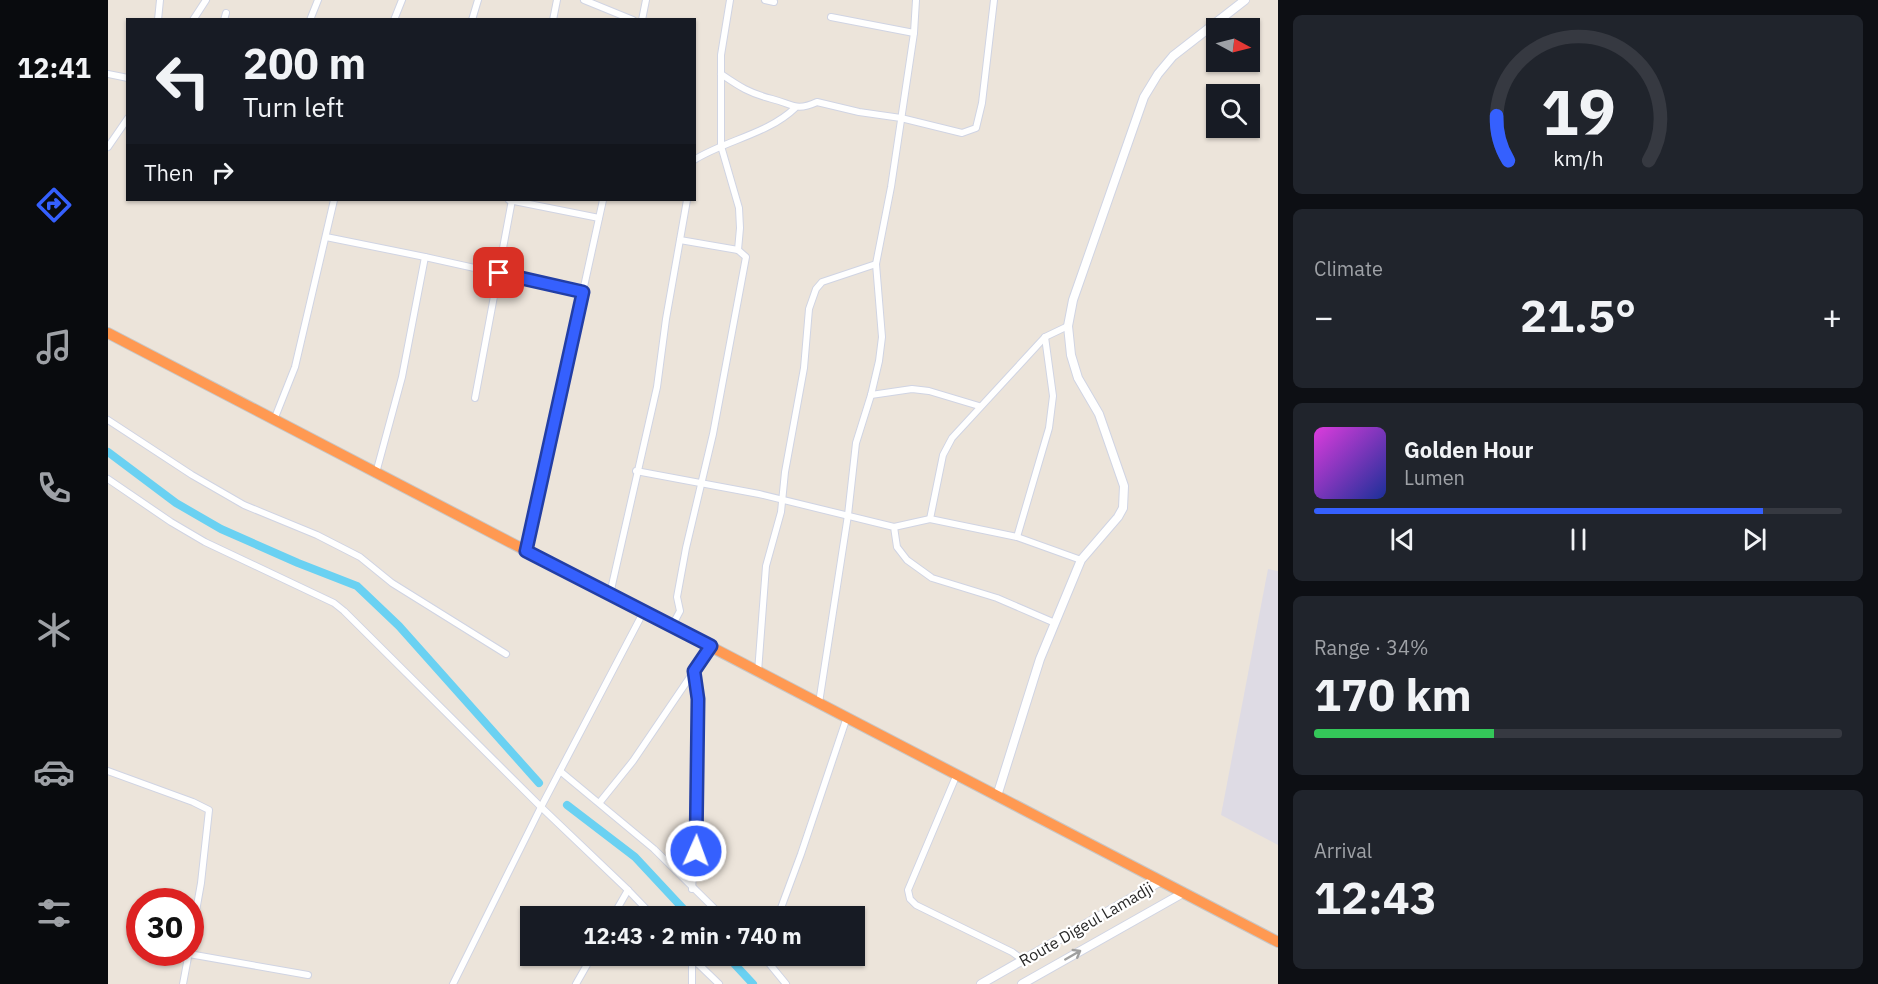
<!DOCTYPE html>
<meta charset="utf-8">
<style>
body{margin:0;font-family:"IBM Plex Sans",sans-serif;background:#20242c;color:#f1f3f6;height:100vh;display:flex;flex-direction:column;font-size:22px;white-space:nowrap}
*{box-sizing:border-box;margin:0}
p{font-size:20px;color:#9ea1a6}
.icon{flex:none;width:33px;height:33px;fill:none;stroke:currentColor;stroke-width:2;stroke-linecap:round;stroke-linejoin:round}
.map{position:relative;flex:1;overflow:hidden}
.side{display:flex;flex-direction:column;gap:15px;padding:15px;background:#0d0f14;width:600px}
.side>*{flex:none}
.top-card{position:absolute;left:18px;top:18px;width:570px;height:183px;border-radius:0px;box-shadow:0 2px 4px #0004;background:#171b24;color:#f1f3f6;overflow:hidden}
.needle{width:39px;rotate:97deg}
.buttons{position:absolute;left:1098px;top:18px;display:grid;gap:12px}
.buttons a{display:grid;place-items:center;width:54px;height:54px;border-radius:0px;background:#171b24;box-shadow:0 2px 4px #0004;font-size:30px}
.speed{position:absolute;left:18px;top:888px;display:flex;gap:12px;font-size:30px;font-weight:700;text-align:center}
.speed>*{display:grid;place-content:center;width:78px;height:78px;border-radius:50%;background:#171b24;box-shadow:0 2px 4px #0004;line-height:1}
.speed .limit{border:9px solid #d22;background:#fff;color:#111}
.pin{position:absolute;display:grid;place-items:center;width:51px;height:51px;color:#fff;margin:-26px;border-radius:12px;box-shadow:0 3px 9px #0006}
.me{position:absolute;width:66px;margin:-33px;rotate:2deg;stroke-linejoin:round;filter:drop-shadow(0 0 4px #0008)}
.turn{display:flex;align-items:center;gap:21px;height:126px;padding:0 18px;font-size:27px}
.turn .icon{width:78px;height:78px;stroke-width:2.5}
.turn b{display:block;font-size:42px;line-height:51px}
.then{display:flex;align-items:center;height:57px;padding:0 18px;background:#0003;gap:12px;font-size:22px}
.big{font-size:45px;font-weight:800;line-height:1.1}
.side .tile{flex:1;display:flex;flex-direction:column;justify-content:center;gap:9px;min-width:0;padding:0 21px;border-radius:9px;background:#20242c}
.side .dial{align-items:center;gap:0}
.dial svg{height:156px;overflow:visible;fill:none;stroke:#363941;stroke-width:7;stroke-linecap:round;text-anchor:middle}
.dial text{fill:#f1f3f6;stroke:none}
.song{display:flex;align-items:center;gap:18px}
.cover{width:72px;height:72px;border-radius:9px;background:linear-gradient(135deg,hsl(300 70% 55%),hsl(230 70% 35%))}
.played{height:6px;border-radius:3px;background:linear-gradient(90deg,#3560fe 85%,#363941 85%)}
.keys{display:flex;justify-content:space-around;direction:ltr}
.heat{display:flex;justify-content:space-between;align-items:center;font-size:33px;direction:ltr}
.charge{height:9px;border-radius:4px;background:linear-gradient(90deg,#34c759 34%,#363941 0)}
.trip{position:absolute;left:412px;top:906px;width:345px;height:60px;border-radius:0px;background:#171b24;box-shadow:0 2px 4px #0004;font-weight:800;line-height:60px;text-align:center}
main{display:flex;flex:1;min-height:0}
.tabs{display:flex;flex-direction:column;width:108px;justify-content:space-around;align-items:center;background:#090b0e;color:#9ea1a6}
.tabs .icon{width:42px;height:42px}
.tabs .on{color:#3560fe}
.tabs b{font-size:27px;color:#f1f3f6}
.map>svg:first-child{display:block}
.industrial{fill:#dedbe4}
.lines{fill:none;stroke-linecap:round;stroke-linejoin:round}
.canal{stroke:#6ad1f2;stroke-width:8}
.street-casing{stroke:#d0d4e3;stroke-width:8}
.secondary-casing{stroke:#d0d4e3;stroke-width:10}
.highway-casing{stroke:#c7c7c7;stroke-width:12}
.street{stroke:#fff;stroke-width:6}
.secondary{stroke:#fff;stroke-width:8}
.highway{stroke:#ff9952;stroke-width:10}
.oneway{stroke:#9f9f9f}
.route-casing{stroke:#223ea5;stroke-width:15}
.route{stroke:#3560fe;stroke-width:10}
.labels{text-anchor:middle;stroke-width:4.5;stroke-linejoin:round;paint-order:stroke}
.street-label{font-size:16px;fill:#292929;stroke:#fff}
</style>
<main>
<nav class="tabs">
<b>12:41</b>
<svg class="icon on" aria-label="directions" viewBox="0 0 24 24"><path d="M12 3l9 9-9 9-9-9zM9 14v-3h6M13 9l2 2-2 2"/></svg>
<svg class="icon" aria-label="music" viewBox="0 0 24 24"><path d="M9 18V5l10-2v13"/><circle cx="6" cy="18" r="3"/><circle cx="16" cy="16" r="3"/></svg>
<svg class="icon" aria-label="phone" viewBox="0 0 24 24"><path d="M5 4h4l2 5-3 2q2 4 5 5l2-3 5 2v4C11 20 4 13 5 4z"/></svg>
<svg class="icon" aria-label="climate" viewBox="0 0 24 24"><path d="M12 3v18M4 7l16 10M4 17L20 7"/></svg>
<svg class="icon" aria-label="car" viewBox="0 0 24 24"><path d="M5 17H2v-5l4-1 3-4h7l3 4 3 1v5h-3M9 17h6M6 11h13"/><circle cx="7" cy="17" r="2"/><circle cx="17" cy="17" r="2"/></svg>
<svg class="icon" aria-label="filters" viewBox="0 0 24 24"><path d="M4 7h16M4 17h16"/><circle cx="9" cy="7" r="2"/><circle cx="15" cy="17" r="2"/></svg>
</nav>
<div class="map">
<svg width="1170" height="984" viewBox="0 0 1170 984">
<rect width="100%" height="100%" fill="#ece4da"/>
<path class="industrial" d="M1160 569 1170 571V845L1113 815Z"/>
<g class="lines">
<g class="canal">
<path d="M0 452 68 503 113 529 190 563 249 586 291 626 431 783"/>
<path d="M459 805 527 857 582 916"/>
<path d="M619 956 645 984"/>
</g>
<defs>
<g id="street">
<path d="M476 0 525 20"/>
<path d="M622 0 613 55V146L631 208 632 228 630 250"/>
<path d="M657 0 666 2"/>
<path d="M723 17 806 33"/>
<path d="M50 20 52 0"/>
<path d="M85 20 98 0"/>
<path d="M116 20 118 13"/>
<path d="M202 20 210 0"/>
<path d="M286 20 294 0"/>
<path d="M364 20 370 0"/>
<path d="M445 20 449 0"/>
<path d="M534 20 538 0"/>
<path d="M0 74 20 78"/>
<path d="M613 74C632 87 641 93 664 99 685 104 687 112 709 102L751 112 793 118 854 133 868 128 874 103 886 0"/>
<path d="M0 147 20 118"/>
<path d="M586 160C618 140 660 134 687 108"/>
<path d="M401 200 491 218"/>
<path d="M218 237 317 257"/>
<path d="M763 395 804 389 821 391 871 406"/>
<path d="M367 398 404 200"/>
<path d="M0 420 84 475 136 505 209 535 252 557 284 583 398 654"/>
<path d="M166 420 187 367 226 200"/>
<path d="M528 471 651 494 786 527 789 547 799 560 824 578 889 598 947 623"/>
<path d="M268 473 294 377 317 257 475 292"/>
<path d="M0 479 63 522 97 542 226 603 236 611 433 807 520 890 545 916"/>
<path d="M822 519 835 455 844 438 937 337 960 326"/>
<path d="M786 527 822 519 909 537 973 560"/>
<path d="M909 537 941 428 945 396 937 337"/>
<path d="M418 551 495 200"/>
<path d="M502 594 549 387 558 319 579 200"/>
<path d="M564 626 572 611 569 597 578 548 605 434 638 257 630 250 572 240"/>
<path d="M650 672 658 566 673 512 677 472 696 368 701 309 708 289 714 282 768 264"/>
<path d="M711 703 740 515 748 443 763 395 771 361 774 337 768 264 783 187 806 33 808 0"/>
<path d="M0 771 85 802 101 810 93 883 82 945"/>
<path d="M452 771 546 849 614 916"/>
<path d="M849 774 800 890 802 899 808 905 904 952 915 960"/>
<path d="M492 802 525 761 603 646"/>
<path d="M584 889 590 804V699L586 671"/>
<path d="M505 916 520 890"/>
<path d="M670 916 693 854 739 717"/>
<path d="M81 954 200 975"/>
<path d="M582 956 611 984"/>
<path d="M655 956 678 984"/>
<path d="M584 958V984"/>
<path d="M75 984 81 952"/>
<path d="M345 984 433 807 536 611"/>
<path d="M468 984 484 956"/>
</g>
<g id="secondary">
<path d="M889 796 932 659 973 560 1010 517 1015 508 1016 486 991 414 970 378 963 355 960 326 965 300 1036 97 1050 74 1065 56 1137 0"/>
<path d="M873 984 1053 881"/>
<path d="M914 984 1075 893"/>
</g>
<path id="highway" d="M0 333 1170 942"/>
</defs>
<use href="#street" class="street-casing"/>
<use href="#secondary" class="secondary-casing"/>
<use href="#highway" class="highway-casing"/>
<use href="#street" class="street"/>
<use href="#secondary" class="secondary"/>
<use href="#highway" class="highway"/>
</g>
<defs><path id="oneway-shaft" d="M-6 0H5M1.5-3L5.5 0L1.5 3" fill="none" stroke-width="1.6" stroke-linecap="round" stroke-linejoin="round" transform="scale(1.5)"/></defs>
<use class="oneway" href="#oneway-shaft" transform="translate(965 955) rotate(-30)"/>
<g class="lines">
<defs>
<path id="route" d="M391 273 475 292 418 551 603 646 586 671 590 699 588 851"/>
</defs>
<use href="#route" class="route-casing"/>
<use href="#route" class="route"/>
</g>
<g class="labels">
<g class="street-label">
<text transform="translate(978 924) rotate(-30)" y="6">Route Digeul Lamadji</text>
</g>
</g>
</svg>
<div class="buttons">
<a><svg class="needle" viewBox="-14 -14 28 28"><path d="M0-13l5 13h-10z" fill="#e53935"/><path d="M0 13l5-13h-10z" fill="#9ea1a6"/></svg></a>
<a><svg class="icon" aria-label="search" viewBox="0 0 24 24"><circle cx="10" cy="10" r="6"/><path d="M15 15l6 6"/></svg></a>
</div>
<div class="speed"><div class="limit">30</div></div>
<div class="pin" style="left:391px;top:273px;background:#d93025"><svg class="icon" aria-label="arrive" viewBox="0 0 24 24"><path d="M6 21V4h12l-3 4 3 4H6"/></svg></div>
<svg class="me" style="left:588px;top:851px" viewBox="-20 -20 40 40"><circle r="17" fill="#3560fe" stroke="#fff" stroke-width="3"/><path d="M0-11L8 9 0 5-8 9z" fill="#fff"/></svg>
<div class="trip">12:43 · 2 min · 740 m</div>
<div class="top-card">
<div class="turn"><svg class="icon" aria-label="left" viewBox="0 0 24 24"><path d="M17 20v-9H6M10 6l-5 5 5 5"/></svg><div><b>200 m</b>Turn left</div></div>
<div class="then">Then<svg class="icon" aria-label="right" viewBox="0 0 24 24"><path d="M7 20v-9h11M14 6l5 5-5 5"/></svg></div>
</div>
</div>
<section class="side">
<div class="tile dial"><svg viewBox="0 0 100 80">
<path d="M14 69A42 42 0 1 1 86 69"/>
<path d="M14 69A42 42 0 0 1 8 46" stroke="#3560fe"/>
<text x="50" y="56" font-size="32" font-weight="700">19</text>
<text x="50" y="72" font-size="11">km/h</text>
</svg></div>
<div class="tile"><p>Climate</p>
<div class="heat"><a>−</a><b class="big">21.5°</b><a>+</a></div>
</div>
<div class="tile">
<div class="song"><i class="cover"></i><div><b>Golden Hour</b><p>Lumen</p></div></div>
<div class="played"></div>
<div class="keys"><svg class="icon" aria-label="previous" viewBox="0 0 24 24"><path d="M18 5L8 12l10 7zM5 5v14"/></svg><svg class="icon" aria-label="pause" viewBox="0 0 24 24"><path d="M8 5v14M16 5v14"/></svg><svg class="icon" aria-label="next" viewBox="0 0 24 24"><path d="M6 5l10 7-10 7zM19 5v14"/></svg></div>
</div>
<div class="tile"><p>Range · 34%</p><b class="big">170 km</b><div class="charge"></div></div>
<div class="tile"><p>Arrival</p><b class="big">12:43</b></div>
</section>
</main>
